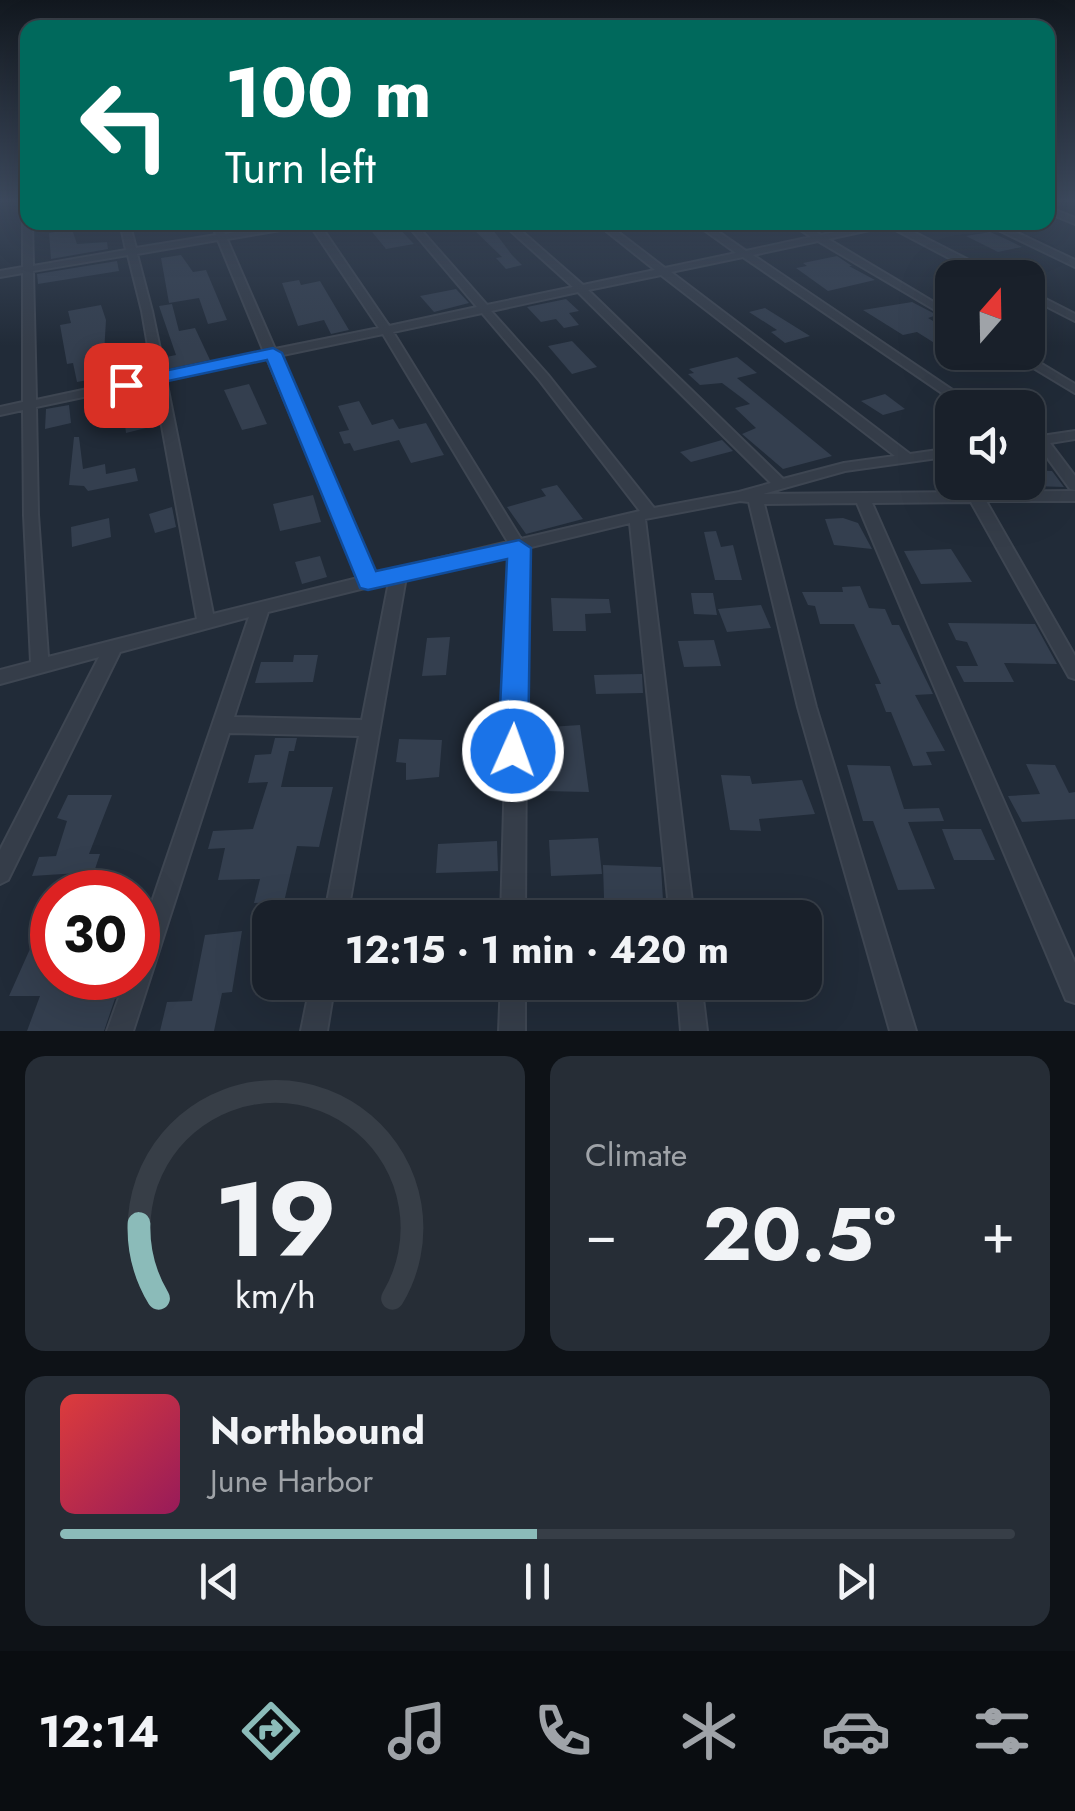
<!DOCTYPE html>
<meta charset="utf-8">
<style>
body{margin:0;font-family:Jost,sans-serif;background:#262d36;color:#f1f3f6;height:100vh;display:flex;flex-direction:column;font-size:38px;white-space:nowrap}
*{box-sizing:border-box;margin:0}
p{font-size:32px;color:#9fa3a8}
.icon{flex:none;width:55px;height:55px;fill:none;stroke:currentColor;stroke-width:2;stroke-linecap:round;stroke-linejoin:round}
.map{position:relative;height:1031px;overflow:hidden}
.details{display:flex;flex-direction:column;gap:25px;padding:25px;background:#0e1217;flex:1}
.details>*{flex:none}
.banner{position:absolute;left:20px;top:20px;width:1035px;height:210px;border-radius:20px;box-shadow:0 10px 40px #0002,0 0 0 2px #373e47;background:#00695c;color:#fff;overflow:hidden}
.needle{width:65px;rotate:20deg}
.buttons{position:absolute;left:935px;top:260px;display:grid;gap:20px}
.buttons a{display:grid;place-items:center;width:110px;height:110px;border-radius:20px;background:#19202a;box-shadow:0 10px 40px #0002,0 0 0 2px #373e47;font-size:50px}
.speed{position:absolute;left:30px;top:870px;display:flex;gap:20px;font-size:50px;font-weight:700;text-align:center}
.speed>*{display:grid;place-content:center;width:130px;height:130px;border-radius:50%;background:#19202a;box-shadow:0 10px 40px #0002,0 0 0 2px #373e47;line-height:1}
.speed .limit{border:15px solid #d22;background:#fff;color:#111}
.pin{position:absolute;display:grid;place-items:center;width:85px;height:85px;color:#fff;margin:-42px;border-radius:20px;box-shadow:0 5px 15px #0006}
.me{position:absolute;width:110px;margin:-55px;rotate:2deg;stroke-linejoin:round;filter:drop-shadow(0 0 8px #0008)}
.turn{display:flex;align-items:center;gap:35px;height:210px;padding:0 40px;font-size:45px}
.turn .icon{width:130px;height:130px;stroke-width:2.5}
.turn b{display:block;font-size:70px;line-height:85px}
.big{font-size:75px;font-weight:700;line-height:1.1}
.details .tile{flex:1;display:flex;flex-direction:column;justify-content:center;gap:15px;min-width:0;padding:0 35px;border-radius:20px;background:#262d36}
.details .dial{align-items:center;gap:0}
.dial svg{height:260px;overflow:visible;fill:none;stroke:#373e47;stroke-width:7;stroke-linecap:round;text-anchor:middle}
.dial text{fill:#f1f3f6;stroke:none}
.song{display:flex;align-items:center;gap:30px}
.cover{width:120px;height:120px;border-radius:15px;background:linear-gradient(135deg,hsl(0 70% 55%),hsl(330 70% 35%))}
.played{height:10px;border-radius:5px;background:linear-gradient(90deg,#8bbbb9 50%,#373e47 50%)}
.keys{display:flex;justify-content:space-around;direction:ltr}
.heat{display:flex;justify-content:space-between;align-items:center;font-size:55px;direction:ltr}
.details .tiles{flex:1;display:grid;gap:25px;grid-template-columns:1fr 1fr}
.tile:last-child{grid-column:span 2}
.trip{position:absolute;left:252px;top:900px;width:570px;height:100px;border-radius:20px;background:#19202a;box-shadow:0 10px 40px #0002,0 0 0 2px #373e47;font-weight:700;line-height:100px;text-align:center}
.dock{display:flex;height:160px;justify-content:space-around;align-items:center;background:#0a0d11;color:#9fa3a8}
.dock .icon{width:70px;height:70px}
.dock .selected{color:#8bbbb9}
.dock b{font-size:45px;color:#f1f3f6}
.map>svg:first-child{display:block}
.building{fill:#343f4f}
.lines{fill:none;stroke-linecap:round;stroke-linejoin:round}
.minor-casing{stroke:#3e4652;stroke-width:4}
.minor{fill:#353d49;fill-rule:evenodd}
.route{fill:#1a73e8;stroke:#114b97;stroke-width:2.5}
</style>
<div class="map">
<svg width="1075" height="1031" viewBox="0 0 1075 1031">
<rect width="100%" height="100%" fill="#212b38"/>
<g class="building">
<path d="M364 222H393L414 244 386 249Z"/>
<path d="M487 222 512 255 522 265 506 269 496 258 502 257 469 225Z"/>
<path d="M72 229 77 244 107 242 108 249 51 259 49 233Z"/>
<path d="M990 232 1008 240 1022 247 998 252 966 236Z"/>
<path d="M181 255 193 272 206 270 227 320 208 324 199 298 169 303 161 258Z"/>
<path d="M837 256 852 266H849L875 280 828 291 796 268 807 266 803 263Z"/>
<path d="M117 261 119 271 38 284 37 274Z"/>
<path d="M299 280 301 285 320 281 349 330 331 334 324 320 298 326 282 283Z"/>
<path d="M456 289 469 303 434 312 420 296Z"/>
<path d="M566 299 579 311 569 313 579 325 564 328 556 319 541 322 527 307Z"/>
<path d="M912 302 937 315 928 318 952 332V354L917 332 903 335 863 310Z"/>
<path d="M172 304 179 331 195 328 210 360 168 369 166 357 176 355 159 306Z"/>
<path d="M101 305 106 320 103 371 92 374 93 379 77 382 73 363 67 364 60 325 71 323 68 311Z"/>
<path d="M765 308 810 336 785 343 771 332 777 330 749 312Z"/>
<path d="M572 341 597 367 572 374 548 346Z"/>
<path d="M737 357 757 373 737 378 832 456 783 469 742 434 756 428 735 408 750 404 722 383 700 385 688 374 694 373 689 369Z"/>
<path d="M249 384 267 424 242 430 224 390Z"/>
<path d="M149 387 154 403 141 406 146 428 126 433 122 401 135 398 133 390Z"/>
<path d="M885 394 905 409 883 415 861 401Z"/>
<path d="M359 401 372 425 393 419 399 429 426 423 444 455 411 463 399 440 354 451 350 443 344 444 339 432 349 430 338 406Z"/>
<path d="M69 405 71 423 45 429 46 409Z"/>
<path d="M74 437H79L83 469 105 464 106 474 135 468 138 481 88 491 84 486 69 485Z"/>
<path d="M722 440 733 451 691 462 680 452Z"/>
<path d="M1028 470 1052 471 1064 487 1032 486Z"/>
<path d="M557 485 583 519 526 534 507 507 546 496 541 489Z"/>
<path d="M313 495 321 522 280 531 273 504Z"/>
<path d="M172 507 176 527 155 533 149 514Z"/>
<path d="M109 518 111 537 72 547 71 527Z"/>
<path d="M843 518 858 523 872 549 834 545 825 519Z"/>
<path d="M716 531 721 547 733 545 742 580H715L704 532Z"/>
<path d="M951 549 972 582 921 584 904 551Z"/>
<path d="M320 556 327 577 302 584 295 562Z"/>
<path d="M860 586 869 608 885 609 892 625H899L933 694 915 695 945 751 926 752 932 765 913 766 891 712H886L875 684H881L854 624H820L815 606 808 605 802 592H843L842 587Z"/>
<path d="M691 593H713L717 615 694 614Z"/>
<path d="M551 598 609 599 611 613 585 614 586 631H553Z"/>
<path d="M761 605 771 628 727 632 718 609Z"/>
<path d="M948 623 1035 624 1057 664 1004 663 1014 682H964L956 666H978L967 642 956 640Z"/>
<path d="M450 637 446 675 422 676 427 638Z"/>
<path d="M714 640 721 666 684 667 678 641Z"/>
<path d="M294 655H318L313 682 255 683 261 662H293Z"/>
<path d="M642 674 643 693 596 694 594 675Z"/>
<path d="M580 725 589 792 542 791 539 761 547 759 549 727Z"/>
<path d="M275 738H297L294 751H289L281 787H333L319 847 297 846 284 902 254 903 260 879 218 880 225 848 208 849 213 831 253 829 268 782 248 783 255 755 271 754Z"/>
<path d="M399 739 442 740 439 777 406 780V763L396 762Z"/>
<path d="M1026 764 1055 765 1069 793 1075 792V819L1022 822 1008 796 1040 794Z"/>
<path d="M847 765 890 766 904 809 939 808 944 821 908 822 935 889 898 890 873 821H863Z"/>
<path d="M721 775 750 776 752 784 802 780 815 814 759 819 761 831 730 830Z"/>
<path d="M68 795H112L89 854H100L94 872 32 876 39 857 56 856 67 821 57 818Z"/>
<path d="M942 829H981L995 860H954Z"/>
<path d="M598 838 602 874 551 876 549 840Z"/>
<path d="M497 841 498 871 436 873 438 844Z"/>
<path d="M603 865 661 867 663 900 604 898Z"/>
<path d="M38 931H52V978H122L104 1031H27L40 996H9Z"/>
<path d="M242 931 232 992 222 993 214 1031H160L167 1002 192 1001 205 935Z"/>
</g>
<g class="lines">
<defs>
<g id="minor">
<path d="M23 202H28V222H32L33 266 126 250 120 222H129L136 248 216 235 211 222H220L225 234 291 222H318L389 326 477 307 405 222H414L487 305 573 287 501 222H511L583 285 655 270 595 222H605L665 268 736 253 693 222H704L746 251 811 237 789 222H800L821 235 881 222H900L898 224 1000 276 1001 278H987L888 226 828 239 952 313V320L818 241 753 255 979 408H964L743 257 671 272 910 454 952 448V456L845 471 763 494 1075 491V501H986L1075 656V679L1069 677 971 502 872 503 1075 963V1003L1066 1000 857 503 764 504 816 707 916 1031H890L798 707 749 502 740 501 645 519 694 918H670L630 523 527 548 525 918H501L511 552 406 577 347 918H324L359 736 229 733 133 1031H107L126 978H138V943L249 617 120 652 8 880 0 884V850L99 657 0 684V670L31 662 24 515 23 410 0 415V407L23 402V273L0 277V271L23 267ZM310 225 379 328 275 349 227 239ZM218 240 264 352 165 373 152 311 137 254ZM128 255 142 311 153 375 36 400 33 271ZM661 275 895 456 844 463 783 479 588 290ZM578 292 771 483 739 492 654 508 548 375 491 311ZM482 313 540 381 640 511 521 539 393 332ZM383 334 508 542 373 574 278 356ZM267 358 358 578 213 614 166 380ZM154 382 197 619 48 657 38 515 36 407ZM389 582 362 720 234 717 268 612Z"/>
<path d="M1048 207 1075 218V224L1048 213Z"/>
<path d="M982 222H994L1075 260V267Z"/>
<path d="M1028 290 1075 314V321L1028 297Z"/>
<path d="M1007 352H1022L1075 384V393Z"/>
<path d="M1075 431V439L1050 443 1075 476V490L1070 489 1038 445 1028 446V438Z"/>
<path d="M311 982H335L327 1031H301Z"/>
<path d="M501 982H525V1031H499Z"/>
<path d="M677 982H701L707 1031H681Z"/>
</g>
</defs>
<use href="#minor" class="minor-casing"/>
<use href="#minor" class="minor"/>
</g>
<linearGradient id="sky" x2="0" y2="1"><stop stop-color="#12181f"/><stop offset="0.58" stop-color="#3d4a5e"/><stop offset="1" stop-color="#3d4a5e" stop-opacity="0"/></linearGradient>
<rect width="1075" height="346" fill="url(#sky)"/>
<path class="route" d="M273 348 282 353 376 571 519 540 531 548 528 751 524 760 513 764 503 760 498 751 507 559 368 590 360 588 267 360 126 390 116 385 126 379Z"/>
</svg>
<div class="buttons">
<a><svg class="needle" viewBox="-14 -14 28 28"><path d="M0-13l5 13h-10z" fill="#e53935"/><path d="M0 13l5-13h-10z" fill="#9fa3a8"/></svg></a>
<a><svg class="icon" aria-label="sound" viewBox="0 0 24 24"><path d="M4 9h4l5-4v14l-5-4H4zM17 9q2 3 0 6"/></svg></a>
</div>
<div class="speed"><div class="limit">30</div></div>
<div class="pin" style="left:126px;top:385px;background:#d93025"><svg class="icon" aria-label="arrive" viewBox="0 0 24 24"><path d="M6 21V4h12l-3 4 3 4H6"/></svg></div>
<svg class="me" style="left:513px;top:751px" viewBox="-20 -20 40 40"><circle r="17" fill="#1a73e8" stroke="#fff" stroke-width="3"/><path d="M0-11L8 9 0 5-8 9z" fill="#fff"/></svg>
<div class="trip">12:15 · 1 min · 420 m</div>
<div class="banner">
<div class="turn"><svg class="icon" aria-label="left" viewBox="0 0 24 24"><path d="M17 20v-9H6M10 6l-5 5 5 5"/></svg><div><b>100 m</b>Turn left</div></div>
</div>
</div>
<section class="details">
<div class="tiles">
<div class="tile dial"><svg viewBox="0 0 100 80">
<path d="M14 69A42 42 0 1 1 86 69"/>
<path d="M14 69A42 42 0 0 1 8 46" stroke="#8bbbb9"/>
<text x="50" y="56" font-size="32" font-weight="700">19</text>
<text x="50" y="72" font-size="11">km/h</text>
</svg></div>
<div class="tile"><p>Climate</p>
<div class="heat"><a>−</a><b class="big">20.5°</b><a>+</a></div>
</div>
<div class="tile">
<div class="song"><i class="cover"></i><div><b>Northbound</b><p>June Harbor</p></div></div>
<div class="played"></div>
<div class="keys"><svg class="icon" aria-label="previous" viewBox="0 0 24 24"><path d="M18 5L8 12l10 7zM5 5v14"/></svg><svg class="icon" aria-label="pause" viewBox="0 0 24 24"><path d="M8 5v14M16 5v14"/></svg><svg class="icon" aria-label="next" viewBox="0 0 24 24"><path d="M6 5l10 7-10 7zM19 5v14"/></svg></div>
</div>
</div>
</section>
<nav class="dock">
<b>12:14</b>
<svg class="icon selected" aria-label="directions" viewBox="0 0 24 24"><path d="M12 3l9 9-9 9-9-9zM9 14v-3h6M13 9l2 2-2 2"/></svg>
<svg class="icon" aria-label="music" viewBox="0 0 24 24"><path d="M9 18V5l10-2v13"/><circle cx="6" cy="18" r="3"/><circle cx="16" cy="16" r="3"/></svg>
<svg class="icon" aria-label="phone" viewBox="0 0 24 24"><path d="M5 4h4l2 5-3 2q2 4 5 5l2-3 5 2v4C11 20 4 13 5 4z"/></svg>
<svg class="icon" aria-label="climate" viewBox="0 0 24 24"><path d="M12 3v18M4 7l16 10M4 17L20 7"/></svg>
<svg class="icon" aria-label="car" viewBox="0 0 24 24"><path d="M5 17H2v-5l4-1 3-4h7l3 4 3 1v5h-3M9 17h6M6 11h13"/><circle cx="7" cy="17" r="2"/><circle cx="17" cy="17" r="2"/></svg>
<svg class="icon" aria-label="filters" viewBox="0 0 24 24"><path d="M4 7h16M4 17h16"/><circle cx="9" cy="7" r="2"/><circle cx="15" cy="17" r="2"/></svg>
</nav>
